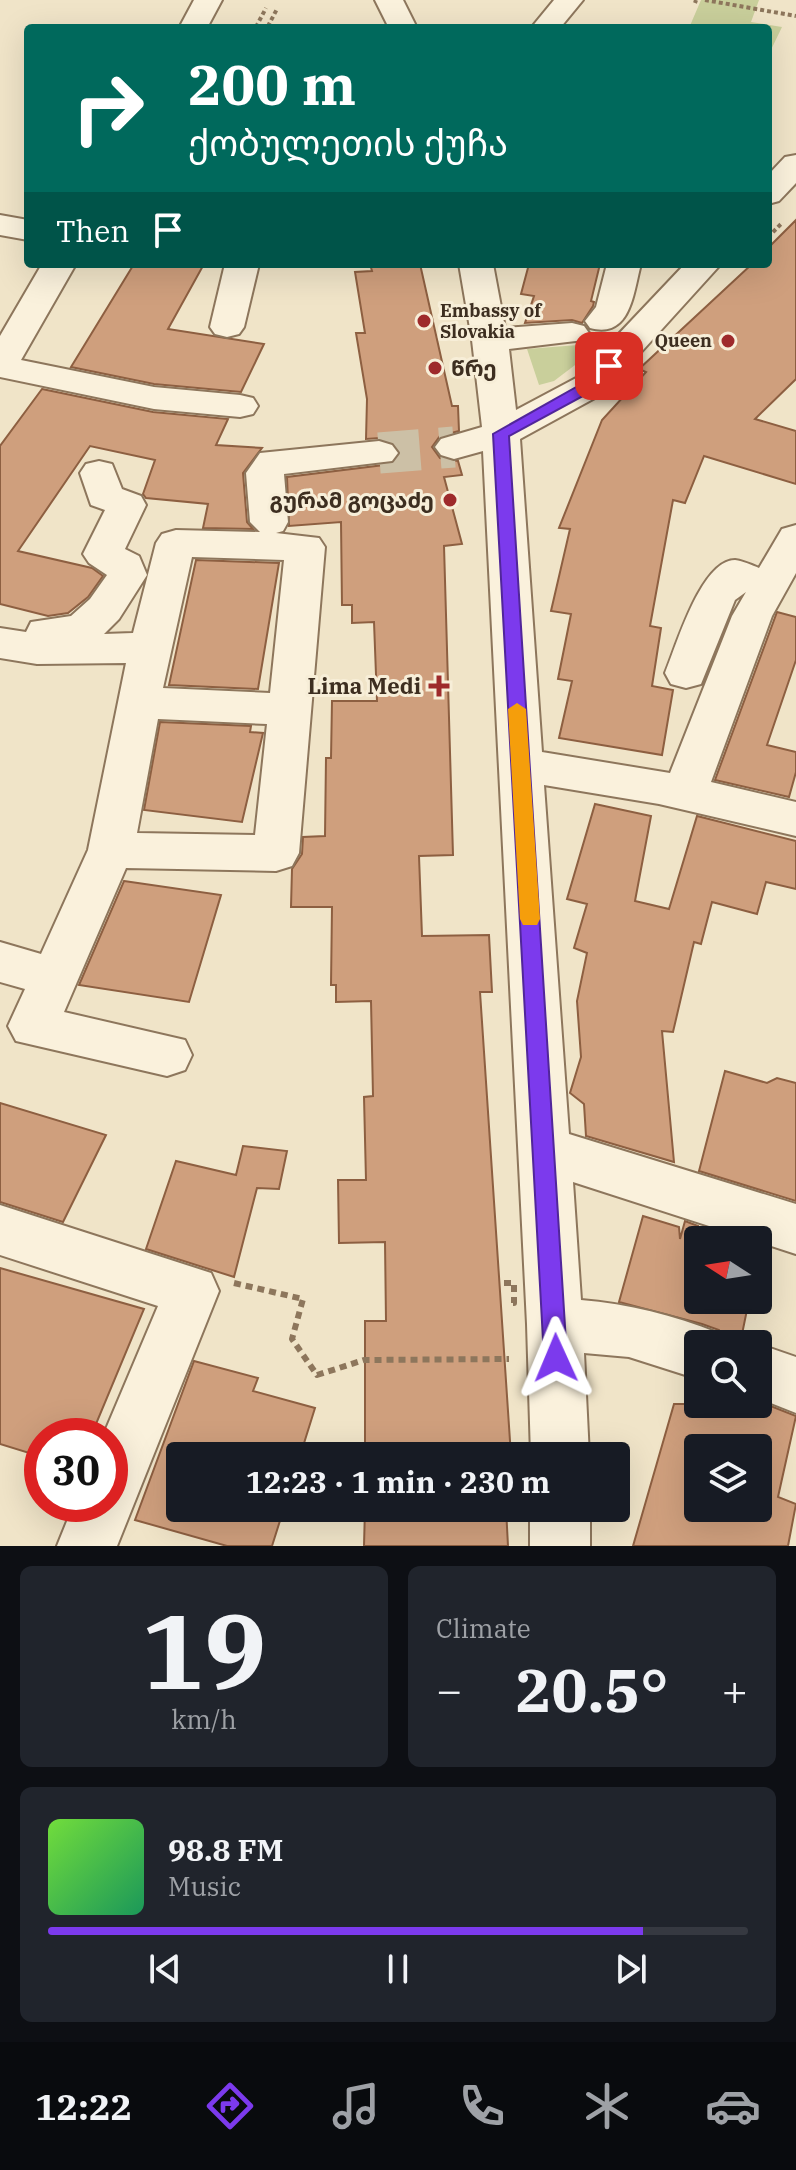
<!DOCTYPE html>
<meta charset="utf-8">
<style>
body{margin:0;font-family:"IBM Plex Serif","Noto Sans Georgian",serif;background:#20242c;color:#f1f3f6;height:100vh;display:flex;flex-direction:column;font-size:30px;white-space:nowrap}
*{box-sizing:border-box;margin:0}
p{font-size:26px;color:#9ea1a6}
.icon{flex:none;width:44px;height:44px;fill:none;stroke:currentColor;stroke-width:2;stroke-linecap:round;stroke-linejoin:round}
.map{position:relative;height:1546px;overflow:hidden}
.details{display:flex;flex-direction:column;gap:20px;padding:20px;background:#0d0f14;flex:1}
.details>*{flex:none}
.hud{position:absolute;left:24px;top:24px;width:748px;height:244px;border-radius:8px;box-shadow:0 8px 32px #0002;background:#00695c;color:#fff;overflow:hidden}
.needle{width:52px;rotate:282deg}
.fabs{position:absolute;left:684px;top:1226px;display:grid;gap:16px}
.fabs a{display:grid;place-items:center;width:88px;height:88px;border-radius:8px;background:#171b24;box-shadow:0 8px 32px #0002;font-size:40px}
.speed{position:absolute;left:24px;top:1418px;display:flex;gap:16px;font-size:40px;font-weight:700;text-align:center}
.speed>*{display:grid;place-content:center;width:104px;height:104px;border-radius:50%;background:#171b24;box-shadow:0 8px 32px #0002;line-height:1}
.speed .limit{border:12px solid #d22;background:#fff;color:#111}
.pin{position:absolute;display:grid;place-items:center;width:68px;height:68px;color:#fff;margin:-34px;border-radius:16px;box-shadow:0 4px 12px #0006}
.me{position:absolute;width:88px;margin:-44px;rotate:359deg;stroke-linejoin:round;filter:drop-shadow(0 0 6px #0008)}
.turn{display:flex;align-items:center;gap:28px;height:168px;padding:0 32px;font-size:36px}
.turn .icon{width:104px;height:104px;stroke-width:2.5}
.turn b{display:block;font-size:56px;line-height:68px}
.then{display:flex;align-items:center;height:76px;padding:0 32px;background:#0003;gap:16px;font-size:30px}
.big{font-size:60px;font-weight:800;line-height:1.1}
.details .widget{flex:1;display:flex;flex-direction:column;justify-content:center;gap:12px;min-width:0;padding:0 28px;border-radius:12px;background:#20242c}
.details .dial{align-items:center;gap:0}
.dial b{font-size:104px;line-height:1}
.song{display:flex;align-items:center;gap:24px}
.cover{width:96px;height:96px;border-radius:12px;background:linear-gradient(135deg,hsl(100 70% 55%),hsl(150 70% 35%))}
.played{height:8px;border-radius:4px;background:linear-gradient(90deg,#7c3aed 85%,#363941 85%)}
.keys{display:flex;justify-content:space-around;direction:ltr}
.heat{display:flex;justify-content:space-between;align-items:center;font-size:44px;direction:ltr}
.details .tiles{flex:1;display:grid;gap:20px;grid-template-columns:1fr 1fr}
.widget:last-child{grid-column:span 2}
.trip{position:absolute;left:166px;top:1442px;width:464px;height:80px;border-radius:8px;background:#171b24;box-shadow:0 8px 32px #0002;font-weight:800;line-height:80px;text-align:center}
.menu{display:flex;height:128px;justify-content:space-around;align-items:center;background:#090b0e;color:#9ea1a6}
.menu .icon{width:56px;height:56px}
.menu .active{color:#7c3aed}
.menu b{font-size:36px;color:#f1f3f6}
.map>svg:first-child{display:block}
.green{fill:#c9cf9b}
.building{fill:#cf9f7d;stroke:#8d5f41;stroke-width:2;fill-rule:evenodd}
.lines{fill:none;stroke-linecap:round;stroke-linejoin:round}
.minor-tunnel{stroke:#ccc0a6;stroke-width:41;stroke-dasharray:41 20;stroke-linecap:butt}
.minor-casing{stroke:#8d765c;stroke-width:4}
.path-far1{stroke:#8d765c;stroke-width:4;stroke-dasharray:4 3;stroke-linecap:butt}
.path{stroke:#8d765c;stroke-width:6;stroke-dasharray:7 5;stroke-linecap:butt}
.minor{fill:#faf1dc;fill-rule:evenodd}
.path-bridge{stroke:#8d765c;stroke-width:6;stroke-dasharray:7 5;stroke-linecap:butt}
.route{fill:#7c3aed;stroke:#51269a;stroke-width:2}
.slow{fill:#f59e0b}
.poi-dot{fill:#9e2a2b;stroke:#f7eed8;stroke-width:3}
.labels{text-anchor:middle;stroke-width:6;stroke-linejoin:round;paint-order:stroke}
.far-poi-label{font-size:18px;font-weight:bold;fill:#3d2e20;stroke:#f7eed8;text-anchor:start}
.poi-label{font-size:22px;font-weight:bold;fill:#3d2e20;stroke:#f7eed8;text-anchor:end}
</style>
<div class="map">
<svg width="796" height="1546" viewBox="0 0 796 1546">
<rect width="100%" height="100%" fill="#f0e4c8"/>
<g class="green">
<path d="M701 0H759L751 22 782 27 768 56V28H689Z"/>
<path d="M604 343 554 381 539 385 527 349Z"/>
</g>
<g class="building">
<path d="M796 220V379L755 419 796 431V484L704 456 685 503 673 500 650 626 661 628 652 686 673 690 662 755 559 738 572 681 558 679 571 614 551 611 570 529 559 528 602 420 646 372 639 369 752 264H768V248Z"/>
<path d="M134 264H204L168 329 264 344 241 392 154 384 71 367Z"/>
<path d="M370 264H420L452 406H458L459 431 440 436 432 447 440 458 458 461 462 475 444 477 462 544 444 546 453 855 419 856 422 936 489 935 492 992H480L511 1456H365V1321H386L385 1242 339 1243 338 1180H366L364 1097 373 1096 371 1001 336 1002V985H331L332 907H291L292 869 302 854 303 837 325 836 326 758H331L332 701H377L374 622 352 623V605H342L341 522 289 526 287 477 392 464 400 455 393 442 380 438 366 439 367 399 356 333H365L355 272 372 271Z"/>
<path d="M529 264H600L591 301 594 302 593 306 582 323 572 320 525 323 534 296 521 294Z"/>
<path d="M42 389 153 412 228 419 216 445 262 448 243 473 247 522 253 529 203 528 208 504 146 498 143 494 155 460 90 446 18 551 92 568 103 576 88 597 68 613 48 616 0 604V446Z"/>
<path d="M196 560 279 563 258 689 169 685Z"/>
<path d="M777 612 796 617V660L767 745 796 752V772L789 797 715 780Z"/>
<path d="M160 722 251 726 250 732 263 733 242 822 144 810Z"/>
<path d="M595 804 651 816 635 901 669 909 697 816 796 841V889L766 882 757 914 712 902 701 944 694 942 673 1032 662 1031 674 1162 586 1136 584 1104 570 1093 581 1057 577 1001 587 953 574 948 587 904 567 899Z"/>
<path d="M124 881 221 895 189 1002 79 985Z"/>
<path d="M725 1071 767 1083 777 1078 796 1083V1201L699 1171Z"/>
<path d="M0 1103 106 1135 63 1222 0 1202Z"/>
<path d="M243 1146 287 1151 279 1189 257 1188 234 1277 146 1249 176 1161 236 1175Z"/>
<path d="M643 1216 679 1227 680 1239 685 1221 698 1226V1300H749L740 1344H726L719 1330 702 1324 619 1302Z"/>
<path d="M0 1268 144 1309 91 1436H42V1457L0 1444Z"/>
<path d="M194 1361 258 1378 253 1391 315 1408 300 1456H180V1508H284L272 1546H227L135 1520Z"/>
<path d="M758 1401 796 1416 778 1497 796 1504 788 1546H633L674 1404H758ZM698 1448H758V1508H698Z"/>
<path d="M365 1508H506L508 1546H364Z"/>
</g>
<g class="lines">
<path class="minor-tunnel" d="M379 453 454 447"/>
<defs>
<g id="minor">
<path d="M194 0H222L207 28H179Z"/>
<path d="M375 0H403L417 28H389Z"/>
<path d="M554 0H583L560 28H531Z"/>
<path d="M796 155V183L779 201 768 204V175L785 157Z"/>
<path d="M0 215 28 220V240L0 235Z"/>
<path d="M42 264H76L21 360 154 387 240 395 253 398 258 406 253 414 240 417 154 409 0 377V336Z"/>
<path d="M225 264H259L244 327 239 334 227 337 215 334 210 327Z"/>
<path d="M459 264H493L505 328 572 323 584 326 589 333 584 340 509 349 516 410 578 377 685 264H721L604 393 520 439 542 752 670 773 732 616 746 592 735 600 701 684 686 688 671 684 665 673C676 647 701 560 735 560 743 561 752 565 759 568L782 529 796 525V573L772 616 711 782 796 802V836L659 804 544 785 569 1134 796 1204V1254L573 1182 581 1300C629 1304 673 1315 718 1333L723 1344H698V1379L629 1357 584 1353 589 1456H531L527 1324 483 451 454 459 441 455 435 447 441 439 482 427 472 340Z"/>
<path d="M607 264H641C633 293 631 339 590 328L585 321 596 307Z"/>
<path d="M379 441 392 445 398 453 392 461 284 474 288 522 283 531 276 533 319 538 325 547 299 853 292 866 276 871 126 868 64 1012 185 1040 192 1055 185 1070 167 1076 16 1041 8 1026 25 989 0 982V942L41 954 88 850 126 663 37 664 0 658V628L26 632 31 622 71 616 90 599 107 575 89 563 83 554 105 510 91 505 80 473 86 464 99 461 112 464 122 489 141 496 146 505 125 549 139 556 147 575 119 619 104 634 133 633 156 543 162 534 176 530 260 532 250 522 246 473 260 453ZM192 557 284 560 270 693 163 688ZM158 719 267 724 255 835 137 833Z"/>
<path d="M0 1205 211 1273 219 1291 117 1546H57L74 1504H110V1436H103L158 1306 0 1255Z"/>
<path d="M758 1344 796 1357V1413L758 1398Z"/>
<rect x="530" y="1508" width="60" height="38"/>
</g>
</defs>
<use href="#minor" class="minor-casing"/>
<g class="path-far1">
<path d="M705 0 796 16"/>
<path d="M695 3 696 0"/>
<path d="M248 26 267 28 277 9"/>
<path d="M256 27 266 8"/>
<path d="M768 237 782 223"/>
</g>
<path class="path" d="M234 1283 303 1299 292 1339 317 1375 364 1360 509 1359"/>
<use href="#minor" class="minor"/>
<path class="path-bridge" d="M504 1283H514V1303H508"/>
</g>
<path class="route" d="M609 361 616 366 596 389 509 436 567 1358 564 1366 556 1369 548 1366 544 1358 493 434 585 382 604 363Z"/>
<path class="slow" d="M517 703 526 709 540 919 537 925H523L520 919 508 709Z"/>
<g class="poi-dot">
<circle cx="424" cy="321" r="8"/>
<circle cx="728" cy="341" r="8"/>
<circle cx="435" cy="368" r="8"/>
<circle cx="450" cy="500" r="8"/>
<path d="M435 674h8v8h8v8h-8v8h-8v-8h-8v-8h8z"/>
</g>
<g class="labels">
<g class="far-poi-label">
<text x="440" y="317">Embassy of<tspan x="440" dy="21">Slovakia</tspan></text>
<text x="712" y="347" text-anchor="end">Queen</text>
</g>
<g class="poi-label">
<text x="451" y="376" text-anchor="start">წრე</text>
<text x="434" y="508">გურამ გოცაძე</text>
<text x="421" y="694">Lima Medi</text>
</g>
</g>
</svg>
<div class="fabs">
<a><svg class="needle" viewBox="-14 -14 28 28"><path d="M0-13l5 13h-10z" fill="#e53935"/><path d="M0 13l5-13h-10z" fill="#9ea1a6"/></svg></a>
<a><svg class="icon" aria-label="search" viewBox="0 0 24 24"><circle cx="10" cy="10" r="6"/><path d="M15 15l6 6"/></svg></a>
<a><svg class="icon" aria-label="layers" viewBox="0 0 24 24"><path d="M12 4l9 5-9 5-9-5zM3 14l9 5 9-5"/></svg></a>
</div>
<div class="speed"><div class="limit">30</div></div>
<div class="pin" style="left:609px;top:366px;background:#d93025"><svg class="icon" aria-label="arrive" viewBox="0 0 24 24"><path d="M6 21V4h12l-3 4 3 4H6"/></svg></div>
<svg class="me" style="left:556px;top:1358px" viewBox="-20 -20 40 40"><path d="M0-17L14 15 0 8-14 15z" fill="#7c3aed" stroke="#fff" stroke-width="4"/></svg>
<div class="trip">12:23 · 1 min · 230 m</div>
<div class="hud">
<div class="turn"><svg class="icon" aria-label="right" viewBox="0 0 24 24"><path d="M7 20v-9h11M14 6l5 5-5 5"/></svg><div><b>200 m</b>ქობულეთის ქუჩა</div></div>
<div class="then">Then<svg class="icon" aria-label="arrive" viewBox="0 0 24 24"><path d="M6 21V4h12l-3 4 3 4H6"/></svg></div>
</div>
</div>
<section class="details">
<div class="tiles">
<div class="widget dial"><b>19</b><p>km/h</p></div>
<div class="widget"><p>Climate</p>
<div class="heat"><a>−</a><b class="big">20.5°</b><a>+</a></div>
</div>
<div class="widget">
<div class="song"><i class="cover"></i><div><b>98.8 FM</b><p>Music</p></div></div>
<div class="played"></div>
<div class="keys"><svg class="icon" aria-label="previous" viewBox="0 0 24 24"><path d="M18 5L8 12l10 7zM5 5v14"/></svg><svg class="icon" aria-label="pause" viewBox="0 0 24 24"><path d="M8 5v14M16 5v14"/></svg><svg class="icon" aria-label="next" viewBox="0 0 24 24"><path d="M6 5l10 7-10 7zM19 5v14"/></svg></div>
</div>
</div>
</section>
<nav class="menu">
<b>12:22</b>
<svg class="icon active" aria-label="directions" viewBox="0 0 24 24"><path d="M12 3l9 9-9 9-9-9zM9 14v-3h6M13 9l2 2-2 2"/></svg>
<svg class="icon" aria-label="music" viewBox="0 0 24 24"><path d="M9 18V5l10-2v13"/><circle cx="6" cy="18" r="3"/><circle cx="16" cy="16" r="3"/></svg>
<svg class="icon" aria-label="phone" viewBox="0 0 24 24"><path d="M5 4h4l2 5-3 2q2 4 5 5l2-3 5 2v4C11 20 4 13 5 4z"/></svg>
<svg class="icon" aria-label="climate" viewBox="0 0 24 24"><path d="M12 3v18M4 7l16 10M4 17L20 7"/></svg>
<svg class="icon" aria-label="car" viewBox="0 0 24 24"><path d="M5 17H2v-5l4-1 3-4h7l3 4 3 1v5h-3M9 17h6M6 11h13"/><circle cx="7" cy="17" r="2"/><circle cx="17" cy="17" r="2"/></svg>
</nav>
